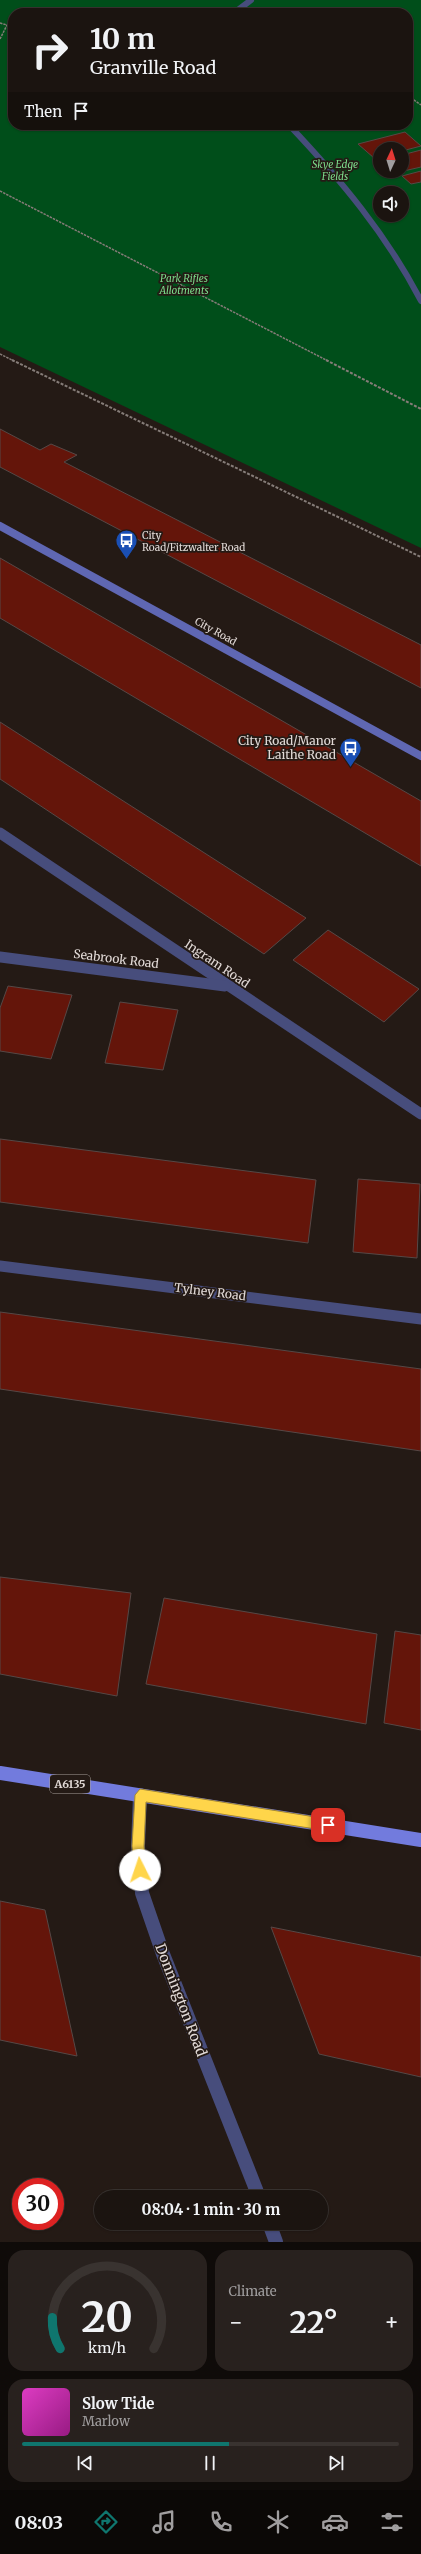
<!DOCTYPE html>
<meta charset="utf-8">
<style>
body{margin:0;font-family:Merriweather,serif;background:#28211e;color:#f1f3f6;height:100vh;display:flex;flex-direction:column;font-size:15px;white-space:nowrap}
*{box-sizing:border-box;margin:0}
p{font-size:13px;color:#a09e9f}
.icon{flex:none;width:22px;height:22px;fill:none;stroke:currentColor;stroke-width:2;stroke-linecap:round;stroke-linejoin:round}
.map{position:relative;height:2242px;overflow:hidden}
.sheet{display:flex;flex-direction:column;gap:8px;padding:8px;background:#0f0b09;flex:1}
.sheet>*{flex:none}
.banner{position:absolute;left:8px;top:8px;width:405px;height:122px;border-radius:16px;box-shadow:0 1px 3px #0004,0 0 0 1px #393330;background:#1b1410;color:#f1f3f6;overflow:hidden}
.needle{width:26px;rotate:4deg}
.tools{position:absolute;left:373px;top:142px;display:grid;gap:8px}
.tools a{display:grid;place-items:center;width:36px;height:36px;border-radius:50%;background:#1b1410;box-shadow:0 1px 3px #0004,0 0 0 1px #393330;font-size:20px}
.speed{position:absolute;left:12px;top:2178px;display:flex;gap:8px;font-size:20px;font-weight:700;text-align:center}
.speed>*{display:grid;place-content:center;width:52px;height:52px;border-radius:50%;background:#1b1410;box-shadow:0 1px 3px #0004,0 0 0 1px #393330;line-height:1}
.speed .limit{border:6px solid #d22;background:#fff;color:#111}
.pin{position:absolute;display:grid;place-items:center;width:34px;height:34px;color:#fff;margin:-17px;border-radius:8px;box-shadow:0 2px 6px #0006}
.me{position:absolute;width:44px;margin:-22px;rotate:356deg;stroke-linejoin:round;filter:drop-shadow(0 0 3px #0008)}
.turn{display:flex;align-items:center;gap:14px;height:84px;padding:0 16px;font-size:18px}
.turn .icon{width:52px;height:52px;stroke-width:2.5}
.turn b{display:block;font-size:28px;line-height:34px}
.then{display:flex;align-items:center;height:38px;padding:0 16px;background:#0003;gap:8px;font-size:15px}
.big{font-size:30px;font-weight:700;line-height:1.1}
.sheet .widget{flex:1;display:flex;flex-direction:column;justify-content:center;gap:6px;min-width:0;padding:0 14px;border-radius:16px;background:#28211e}
.sheet .dial{align-items:center;gap:0}
.dial svg{height:104px;overflow:visible;fill:none;stroke:#393330;stroke-width:7;stroke-linecap:round;text-anchor:middle}
.dial text{fill:#f1f3f6;stroke:none}
.song{display:flex;align-items:center;gap:12px}
.cover{width:48px;height:48px;border-radius:6px;background:linear-gradient(135deg,hsl(310 70% 55%),hsl(310 70% 35%))}
.played{height:4px;border-radius:2px;background:linear-gradient(90deg,#0f766e 55%,#393330 55%)}
.keys{display:flex;justify-content:space-around;direction:ltr}
.heat{display:flex;justify-content:space-between;align-items:center;font-size:22px;direction:ltr}
.sheet .tiles{flex:1;display:grid;gap:8px;grid-template-columns:1fr 1fr}
.widget:last-child{grid-column:span 2}
.trip{position:absolute;left:94px;top:2190px;width:234px;height:40px;border-radius:20px;background:#1b1410;box-shadow:0 1px 3px #0004,0 0 0 1px #393330;font-weight:700;line-height:40px;text-align:center}
.menu{display:flex;height:64px;justify-content:space-around;align-items:center;background:#0b0806;color:#a09e9f}
.menu .icon{width:28px;height:28px}
.menu .current{color:#0f766e}
.menu b{font-size:18px;color:#f1f3f6}
.map>svg:first-child{display:block}
.green{fill:#004e1a;fill-rule:evenodd}
.building{fill:#64150a;stroke:#564846}
.lines{fill:none;stroke-linecap:round;stroke-linejoin:round}
.path-far1{stroke:#857c78;stroke-width:1.5;stroke-dasharray:2.5 1;stroke-linecap:butt}
.path{stroke:#857c78;stroke-width:2;stroke-dasharray:3 1.5;stroke-linecap:butt}
.minor-far2{stroke:#474d7c;stroke-width:6}
.minor-far1{stroke:#474d7c;stroke-width:11}
.minor{stroke:#474d7c;stroke-width:14}
.secondary{stroke:#5f67b3;stroke-width:8}
.primary{stroke:#727bdd;stroke-width:14}
.route{fill:#ffd54a;stroke:#a68a30}
.labels{text-anchor:middle;stroke-width:3.5;stroke-linejoin:round;paint-order:stroke}
.far-park-label{font-size:10px;font-style:italic;fill:#7cdb8b;stroke:#241a15}
.far-poi-label{font-size:10px;fill:#e1d9d6;stroke:#241a15;text-anchor:start}
.far-street-label{font-size:10px;fill:#e1d9d6;stroke:#241a15}
.shield{fill:#241a15;stroke:#a8a09c;stroke-width:1}
.shield-label{font-size:11px;font-weight:bold;fill:#e1d9d6}
.poi-label{font-size:12px;fill:#e1d9d6;stroke:#241a15;text-anchor:end}
.street-label{font-size:12px;fill:#e1d9d6;stroke:#241a15}
.near-street-label{font-size:14px;fill:#e1d9d6;stroke:#241a15}
</style>
<div class="map">
<svg width="421" height="2242" viewBox="0 0 421 2242">
<rect width="100%" height="100%" fill="#241a15"/>
<path class="green" d="M0 0H421V548L0 347ZM13 13H408V125H13ZM380 149H402V171H380ZM380 193H402V215H380Z"/>
<g class="building">
<path d="M405 132 421 146 402 151V149H380V157L374 158 358 144Z"/>
<path d="M421 150V167L395 173 392 171H402V155Z"/>
<path d="M421 171V182L411 184 402 176Z"/>
<path d="M0 429 40 450 51 444 77 455 64 462 421 645V688L0 467Z"/>
<path d="M0 558 421 801V866L0 618Z"/>
<path d="M0 722 306 918 264 954 0 779Z"/>
<path d="M328 930 419 989 384 1022 293 960Z"/>
<path d="M8 986 72 995 51 1059 0 1051V1008Z"/>
<path d="M120 1002 178 1010 163 1070 105 1063Z"/>
<path d="M0 1139 316 1180 308 1243 0 1202Z"/>
<path d="M358 1179 420 1184 417 1258 353 1252Z"/>
<path d="M0 1312 421 1369V1451L0 1389Z"/>
<path d="M0 1577 131 1593 117 1696 0 1674Z"/>
<path d="M164 1598 377 1634 366 1724 146 1684Z"/>
<path d="M395 1631 421 1635V1730L384 1723Z"/>
<path d="M0 1901 45 1910 77 2056 0 2040Z"/>
<path d="M271 1927 421 1957V2077L319 2054Z"/>
</g>
<g class="lines">
<g class="path-far1">
<path d="M0 23 7 25"/>
<path d="M0 39 7 25H13"/>
<path d="M408 96 421 105"/>
<path d="M0 191 328 361"/>
<path d="M0 354 14 361"/>
</g>
<g class="path">
<path d="M12 360 421 557"/>
<path d="M326 360 421 409"/>
</g>
<g class="minor-far2">
<path d="M234 13 251 0"/>
<path d="M289 125C340 179 387 235 421 301"/>
</g>
<g class="minor-far1">
<path d="M0 833 421 1114"/>
<path d="M0 957 225 986"/>
<path d="M0 1266 421 1319"/>
</g>
<g class="minor">
<path d="M140 1795 138 1846 142 1893 163 1954 259 2197"/>
<path d="M269 2223 276 2242"/>
</g>
<path class="secondary" d="M0 526 421 756"/>
<path class="primary" d="M0 1773 421 1840"/>
</g>
<path class="route" d="M140 1789 328 1819 333 1825 328 1831 146 1802 144 1846 146 1870 140 1876 134 1870 132 1846 135 1795Z"/>
<defs>
<symbol id="bus-pin" viewBox="-11 -11 22 30"><path d="M0 17L-7.5 6A9.5 9.5 0 1 1 7.5 6Z" fill="#1a4fb4" stroke="#241a15"/><path d="M-5-6H5V4H4V6H2V4H-2V6H-4V4H-5ZM-3.5-4V0h7V-4ZM-3.5 1.2v1.5H-2V1.2ZM2 1.2v1.5H3.5V1.2Z" fill="#fff"/></symbol>
</defs>
<g fill-rule="evenodd">
<use href="#bus-pin" x="114" y="528" width="25" height="34"/>
<use href="#bus-pin" x="338" y="736" width="25" height="34"/>
</g>
<g class="labels">
<g class="far-park-label">
<text x="335" y="168">Skye Edge<tspan x="335" dy="12">Fields</tspan></text>
<text x="184" y="282">Park Rifles<tspan x="184" dy="12">Allotments</tspan></text>
</g>
<g class="far-poi-label">
<text x="142" y="539">City<tspan x="142" dy="12">Road/Fitzwalter Road</tspan></text>
</g>
<g class="far-street-label">
<text transform="translate(216 631) rotate(29)" y="4">City Road</text>
</g>
<rect class="shield" x="50" y="1775" width="40" height="18" rx="3"/>
<g class="shield-label">
<text x="70" y="1788">A6135</text>
</g>
<g class="poi-label">
<text x="336" y="745">City Road/Manor<tspan x="336" dy="14">Laithe Road</tspan></text>
</g>
<g class="street-label">
<text transform="translate(116 959) rotate(7)" y="4">Seabrook Road</text>
<text transform="translate(217 964) rotate(34)" y="4">Ingram Road</text>
<text transform="translate(210 1292) rotate(7)" y="4">Tylney Road</text>
</g>
<g class="near-street-label">
<text transform="translate(181 2000) rotate(69)" y="5">Donnington Road</text>
</g>
</g>
</svg>
<div class="tools">
<a><svg class="needle" viewBox="-14 -14 28 28"><path d="M0-13l5 13h-10z" fill="#e53935"/><path d="M0 13l5-13h-10z" fill="#a09e9f"/></svg></a>
<a><svg class="icon" aria-label="sound" viewBox="0 0 24 24"><path d="M4 9h4l5-4v14l-5-4H4zM17 9q2 3 0 6"/></svg></a>
</div>
<div class="speed"><div class="limit">30</div></div>
<div class="pin" style="left:328px;top:1825px;background:#d93025"><svg class="icon" aria-label="arrive" viewBox="0 0 24 24"><path d="M6 21V4h12l-3 4 3 4H6"/></svg></div>
<svg class="me" style="left:140px;top:1870px" viewBox="-20 -20 40 40"><circle r="19" fill="#fff"/><path d="M0-13L10 11 0 6-10 11z" fill="#ffd54a"/></svg>
<div class="trip">08:04 · 1 min · 30 m</div>
<div class="banner">
<div class="turn"><svg class="icon" aria-label="right" viewBox="0 0 24 24"><path d="M7 20v-9h11M14 6l5 5-5 5"/></svg><div><b>10 m</b>Granville Road</div></div>
<div class="then">Then<svg class="icon" aria-label="arrive" viewBox="0 0 24 24"><path d="M6 21V4h12l-3 4 3 4H6"/></svg></div>
</div>
</div>
<section class="sheet">
<div class="tiles">
<div class="widget dial"><svg viewBox="0 0 100 80">
<path d="M14 69A42 42 0 1 1 86 69"/>
<path d="M14 69A42 42 0 0 1 8 45" stroke="#0f766e"/>
<text x="50" y="56" font-size="32" font-weight="700">20</text>
<text x="50" y="72" font-size="11">km/h</text>
</svg></div>
<div class="widget"><p>Climate</p>
<div class="heat"><a>−</a><b class="big">22°</b><a>+</a></div>
</div>
<div class="widget">
<div class="song"><i class="cover"></i><div><b>Slow Tide</b><p>Marlow</p></div></div>
<div class="played"></div>
<div class="keys"><svg class="icon" aria-label="previous" viewBox="0 0 24 24"><path d="M18 5L8 12l10 7zM5 5v14"/></svg><svg class="icon" aria-label="pause" viewBox="0 0 24 24"><path d="M8 5v14M16 5v14"/></svg><svg class="icon" aria-label="next" viewBox="0 0 24 24"><path d="M6 5l10 7-10 7zM19 5v14"/></svg></div>
</div>
</div>
</section>
<nav class="menu">
<b>08:03</b>
<svg class="icon current" aria-label="directions" viewBox="0 0 24 24"><path d="M12 3l9 9-9 9-9-9zM9 14v-3h6M13 9l2 2-2 2"/></svg>
<svg class="icon" aria-label="music" viewBox="0 0 24 24"><path d="M9 18V5l10-2v13"/><circle cx="6" cy="18" r="3"/><circle cx="16" cy="16" r="3"/></svg>
<svg class="icon" aria-label="phone" viewBox="0 0 24 24"><path d="M5 4h4l2 5-3 2q2 4 5 5l2-3 5 2v4C11 20 4 13 5 4z"/></svg>
<svg class="icon" aria-label="climate" viewBox="0 0 24 24"><path d="M12 3v18M4 7l16 10M4 17L20 7"/></svg>
<svg class="icon" aria-label="car" viewBox="0 0 24 24"><path d="M5 17H2v-5l4-1 3-4h7l3 4 3 1v5h-3M9 17h6M6 11h13"/><circle cx="7" cy="17" r="2"/><circle cx="17" cy="17" r="2"/></svg>
<svg class="icon" aria-label="filters" viewBox="0 0 24 24"><path d="M4 7h16M4 17h16"/><circle cx="9" cy="7" r="2"/><circle cx="15" cy="17" r="2"/></svg>
</nav>
